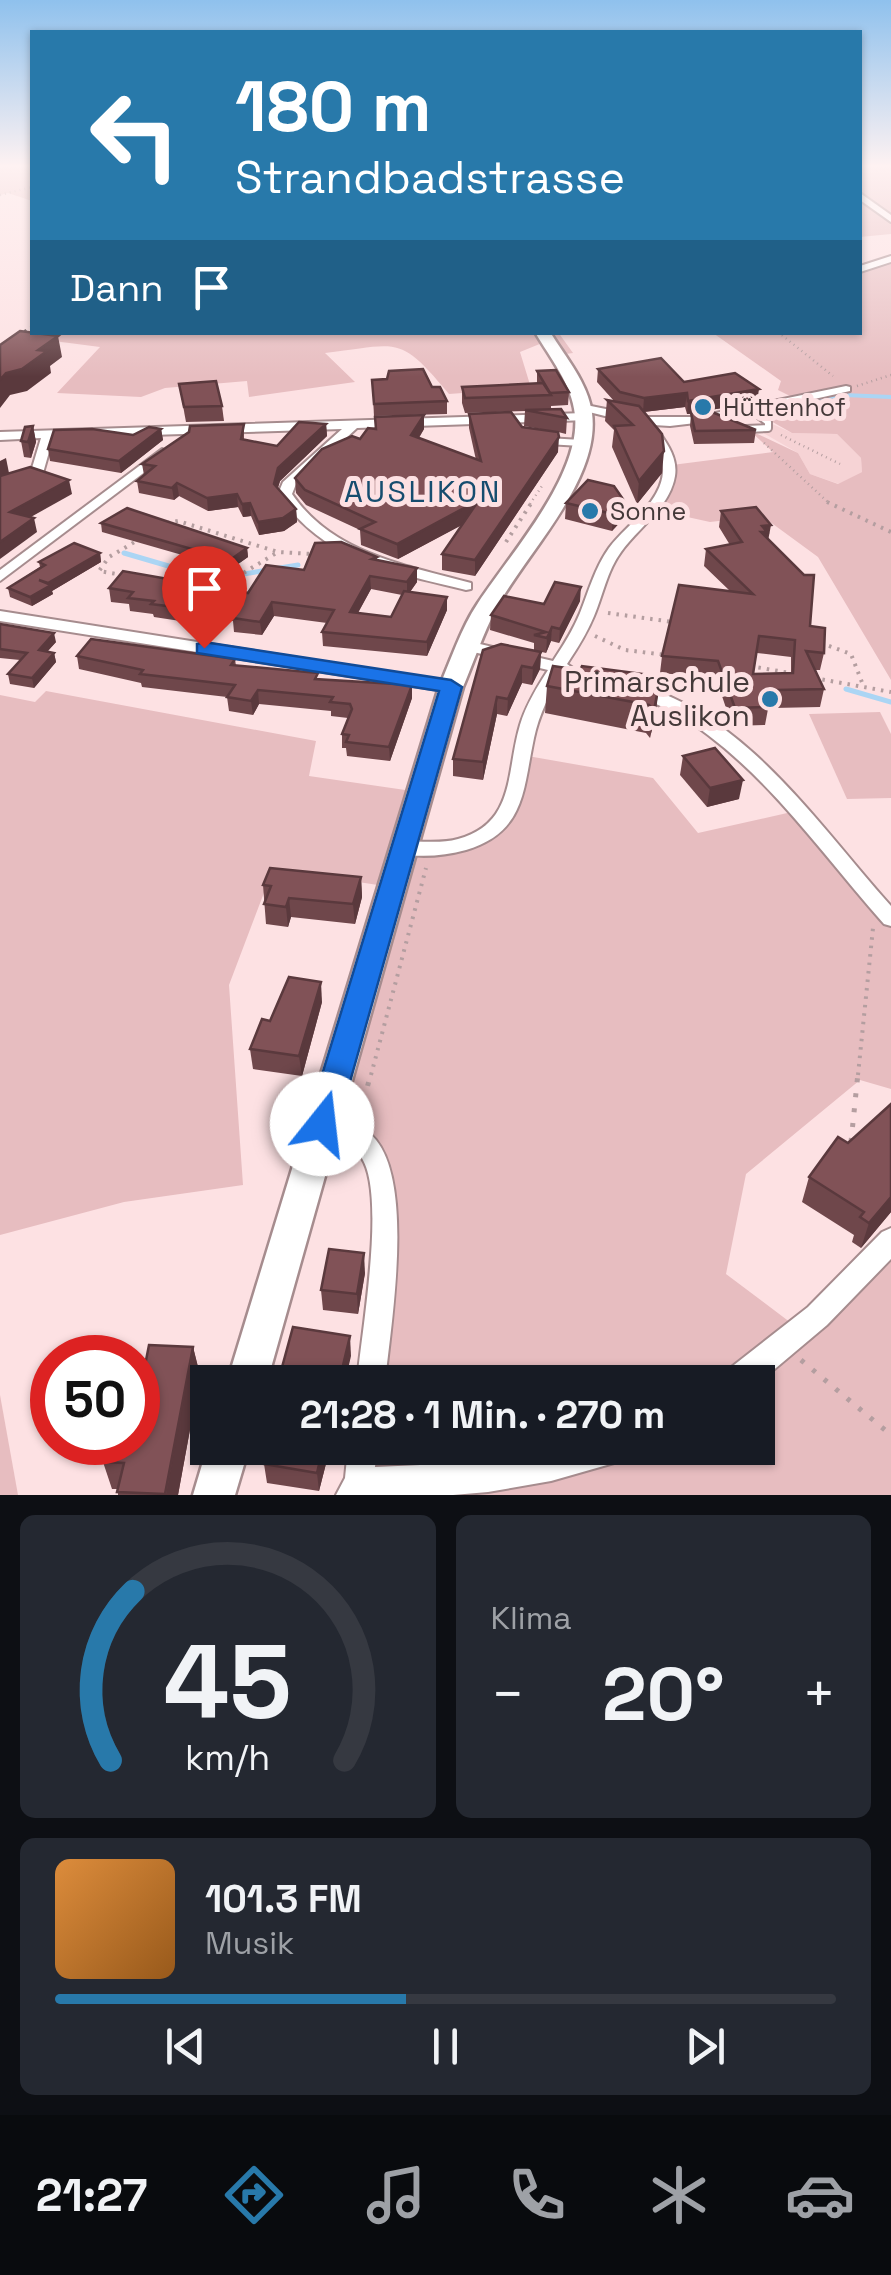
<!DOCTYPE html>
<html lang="de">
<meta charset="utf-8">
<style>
body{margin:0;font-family:"Space Grotesk",sans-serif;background:#242831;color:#f1f3f6;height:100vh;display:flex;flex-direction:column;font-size:38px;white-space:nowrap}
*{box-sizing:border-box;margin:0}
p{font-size:32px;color:#9ea1a6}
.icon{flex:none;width:55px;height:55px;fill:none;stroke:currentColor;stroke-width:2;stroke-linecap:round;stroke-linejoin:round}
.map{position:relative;height:1495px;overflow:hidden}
.panel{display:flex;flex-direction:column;gap:20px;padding:20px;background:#0d0f14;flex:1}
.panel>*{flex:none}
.guide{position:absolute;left:30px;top:30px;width:832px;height:305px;border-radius:0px;box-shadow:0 2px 8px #0004;background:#2879aa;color:#fff;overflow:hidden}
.speed{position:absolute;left:30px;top:1335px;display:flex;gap:20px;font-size:50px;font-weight:700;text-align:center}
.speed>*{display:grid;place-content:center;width:130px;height:130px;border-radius:50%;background:#171b24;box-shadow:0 2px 8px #0004;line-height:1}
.speed .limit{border:15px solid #d22;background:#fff;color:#111}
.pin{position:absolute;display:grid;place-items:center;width:85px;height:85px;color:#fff;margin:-102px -42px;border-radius:50% 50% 50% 0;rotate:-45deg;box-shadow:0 0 10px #0007}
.pin .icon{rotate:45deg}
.me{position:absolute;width:110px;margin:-55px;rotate:16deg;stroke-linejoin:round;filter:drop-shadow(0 0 8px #0008)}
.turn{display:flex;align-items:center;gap:35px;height:210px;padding:0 40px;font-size:45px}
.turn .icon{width:130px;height:130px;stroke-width:2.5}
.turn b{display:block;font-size:70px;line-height:85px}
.then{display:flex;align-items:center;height:95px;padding:0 40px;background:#0003;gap:20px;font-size:38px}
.big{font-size:75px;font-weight:700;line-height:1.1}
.panel .widget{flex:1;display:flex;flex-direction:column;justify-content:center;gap:15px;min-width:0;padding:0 35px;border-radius:15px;background:#242831}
.panel .dial{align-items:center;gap:0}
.dial svg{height:260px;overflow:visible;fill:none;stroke:#363941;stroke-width:7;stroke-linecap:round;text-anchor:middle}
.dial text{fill:#f1f3f6;stroke:none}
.song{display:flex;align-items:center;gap:30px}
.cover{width:120px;height:120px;border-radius:15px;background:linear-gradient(135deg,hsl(30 70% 55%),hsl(30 70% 35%))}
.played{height:10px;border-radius:5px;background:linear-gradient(90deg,#2879aa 45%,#363941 45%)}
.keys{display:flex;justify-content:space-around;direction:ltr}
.heat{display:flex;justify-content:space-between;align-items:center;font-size:55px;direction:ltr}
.panel .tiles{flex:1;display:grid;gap:20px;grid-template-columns:1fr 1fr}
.widget:last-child{grid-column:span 2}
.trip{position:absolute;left:190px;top:1365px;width:585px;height:100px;border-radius:0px;background:#171b24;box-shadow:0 2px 8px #0004;font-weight:700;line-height:100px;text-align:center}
.menu{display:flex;height:160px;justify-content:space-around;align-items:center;background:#090b0e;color:#9ea1a6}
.menu .icon{width:70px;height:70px}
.menu .current{color:#2879aa}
.menu b{font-size:45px;color:#f1f3f6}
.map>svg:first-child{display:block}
.built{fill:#f6d3d5}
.green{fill:#e7bdc0}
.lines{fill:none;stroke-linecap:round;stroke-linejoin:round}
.stream-far1{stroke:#abd5f4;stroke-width:4}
.stream{stroke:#abd5f4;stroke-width:5}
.service-casing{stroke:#a68c8e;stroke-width:10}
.minor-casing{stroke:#a68c8e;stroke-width:4}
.secondary-casing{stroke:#a68c8e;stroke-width:5}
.path-far2{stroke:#b49ea0;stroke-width:2.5;stroke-dasharray:1 4;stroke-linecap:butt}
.path-far1{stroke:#b49ea0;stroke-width:4;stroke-dasharray:2.5 6;stroke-linecap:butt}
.path{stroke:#b49ea0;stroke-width:5;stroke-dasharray:4 11;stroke-linecap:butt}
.service{stroke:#fff;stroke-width:6}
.minor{fill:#fff;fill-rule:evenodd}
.secondary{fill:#fff;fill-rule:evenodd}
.rail{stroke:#635556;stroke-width:4;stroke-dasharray:2.5 5;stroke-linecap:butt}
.wall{fill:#6f474b;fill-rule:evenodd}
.shaded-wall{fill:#5a393d}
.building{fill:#815257;stroke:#5a393d;stroke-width:2.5;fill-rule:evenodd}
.route{fill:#1a73e8;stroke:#114b97;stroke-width:2.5}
.poi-dot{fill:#2879aa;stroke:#fde1e3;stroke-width:4}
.labels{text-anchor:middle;stroke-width:10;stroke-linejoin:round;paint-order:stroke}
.far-poi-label{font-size:25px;fill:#443939;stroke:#fde1e3;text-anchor:start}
.far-quarter-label{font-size:30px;letter-spacing:2.5px;fill:#164d6f;stroke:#fde1e3}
.poi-label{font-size:30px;fill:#443939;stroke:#fde1e3;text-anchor:end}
</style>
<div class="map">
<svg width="891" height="1495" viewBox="0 0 891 1495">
<rect width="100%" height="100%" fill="#fde1e3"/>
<path class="built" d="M768 422 792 433 837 434 861 458 862 472 839 484 810 474 798 453 758 430 767 428Z"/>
<g class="green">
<path d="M0 167H32V201L8 193 0 195Z"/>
<path d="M860 167H891V234L860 237Z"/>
<path d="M891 259V680L818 557 762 516 710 522 651 509 672 465 773 452 749 430 798 453 810 474 838 484 862 472 861 458 837 434 792 433 753 411 792 397 778 390 781 381 713 333 860 332V269Z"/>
<path d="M32 331 558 332 573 353 558 355 547 341 520 352 531 388 449 394C399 334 400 344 325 353L355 382 249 397 247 381 165 388 141 397 57 393 100 347 23 337Z"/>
<path d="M46 691 316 741 309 776 419 792 403 847 430 851 493 829 522 755 653 778 698 833 796 811 891 919V1089L860 1080 746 1174 726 1274 803 1332 891 1240V1495H351L359 1482 362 1448H758V1382H368L384 1204 379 1166 322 1124 391 887 273 869 229 985 243 1185 124 1202 0 1235V695L35 702Z"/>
<path d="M880 712 891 734V798L847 799 809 714Z"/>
<path d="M0 1395 18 1495H0Z"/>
</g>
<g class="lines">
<path class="stream-far1" d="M808 400 844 395 891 397"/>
<g class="stream">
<path d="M124 553 213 579 298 565"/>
<path d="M846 689 891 702"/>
</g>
<defs>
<g id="service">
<path d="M746 429 768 428V422L753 411"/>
<path d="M547 441 581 443"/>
</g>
<g id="minor">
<path d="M860 193 891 215V222L860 200Z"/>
<path d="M891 256V262L860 272V266Z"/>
<path d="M846 386 850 387V391L721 420 670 426 637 424 577 409 583 405 591 406 645 417H696Z"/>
<path d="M584 413 588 414V420L357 428 296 484 292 494C333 554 405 565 471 583V589L466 590C390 571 325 562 278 494L283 482 342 429 53 438 43 473 0 489V480L32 468 41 438 0 440V432Z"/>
<path d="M651 425 655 426C666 442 678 457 675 476 670 507 639 527 621 552 607 571 603 595 594 616 587 633 577 649 567 664L574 669 572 672 562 673C550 693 539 714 534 738 523 789 526 832 466 850 444 856 419 858 396 853L393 848 396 843C416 839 437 845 458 839 516 823 506 771 520 725 526 705 537 687 548 670L461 649 459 646 467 641 553 661C563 646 573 630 580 613 589 590 595 568 609 548 626 525 661 503 663 472 664 455 653 442 645 429Z"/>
<path d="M162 449 168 453 166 456 0 581V570Z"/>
<path d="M0 611 451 682 459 687 451 692 0 621Z"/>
<path d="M639 685C748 717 819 826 891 906V926L884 924C827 860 777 787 708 735 685 717 660 705 633 694L631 690Z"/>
<path d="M322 1114C342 1118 363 1124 376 1140 414 1187 391 1324 385 1382H357C361 1335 387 1193 361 1157 348 1140 332 1137 314 1131L310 1124 314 1117Z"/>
<path d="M891 1228V1259L827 1325 758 1383 721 1382 725 1372 808 1307 882 1232Z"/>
<path d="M348 1448H377L375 1467 488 1462 567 1448H629L624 1458 614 1463 551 1481 488 1492 453 1495H336L345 1478Z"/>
</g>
<g id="secondary">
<path d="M535 332H550C566 358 588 383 592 413 601 481 525 554 496 609 483 634 474 661 463 687L267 1382H227L439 687C451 660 461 628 478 603 510 554 581 476 575 415 572 384 550 358 535 332Z"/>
<path d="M207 1448H249L235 1495H193Z"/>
</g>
</defs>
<use href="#service" class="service-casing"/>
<use href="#minor" class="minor-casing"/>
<use href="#secondary" class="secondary-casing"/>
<g class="path-far2">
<path d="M0 195 32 187"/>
<path d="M778 332 833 376"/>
<path d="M857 386 891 375"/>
<path d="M781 435 840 464"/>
<path d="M764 443 830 504"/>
<path d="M530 504 542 486"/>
</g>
<g class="path-far1">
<path d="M827 502 891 532"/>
<path d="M167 523 178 521 278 552 313 554"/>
<path d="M506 542 532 502"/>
<path d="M123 575 99 571 109 557 138 540"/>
<path d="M229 593 240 575 278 552"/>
<path d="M608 613 673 622"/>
<path d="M595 636 625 650 667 655"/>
<path d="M821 643 851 654 863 685"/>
<path d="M750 666 790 673"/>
<path d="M814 678 891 692"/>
<path d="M371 1075 426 868"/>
<path d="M858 1075 873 928"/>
</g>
<g class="path">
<path d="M360 1115 371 1073"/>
<path d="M851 1142 858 1073"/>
<path d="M801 1360 891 1435"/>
</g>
<use href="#service" class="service"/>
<use href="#minor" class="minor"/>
<use href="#secondary" class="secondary"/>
<path class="rail" d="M0 349 32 327"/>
</g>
<g class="wall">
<path d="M598 369 684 382 757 402 693 413 756 430 754 443 694 444 690 426 691 414H687L685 407 644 412 662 473 637 504 612 447 614 430 605 421 607 400 614 401 597 382Z"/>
<path d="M537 371 569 392 568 405 551 406V410L567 418 566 434 558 432V452L475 576 442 570V554L463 524 398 559 361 545 360 530 306 505 296 493 295 478 360 439 424 429 419 438 476 460 469 428V414L522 427 551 431 524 426 525 411 465 413 462 403V387L537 384Z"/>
<path d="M372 380 432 387 447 401V414L374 416Z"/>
<path d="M179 384 222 406 224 421 186 422Z"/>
<path d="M244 424V440L277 446 326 424 327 436 280 481 278 488 296 509 297 522 284 531 259 535 251 516 243 517 238 507 208 511 179 496 174 500 139 493 137 481 144 475 142 464Z"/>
<path d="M33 426 36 442 31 458 24 457 21 441Z"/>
<path d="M161 429 163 440 121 473 50 461 48 449Z"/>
<path d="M625 502 623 519 612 531 565 519 566 503Z"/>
<path d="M721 511 769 540 824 653 820 670H815L824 689 820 707 773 708 768 709 765 725 732 726 716 678 660 673 662 656 730 591 704 566 706 549 730 545 719 527ZM757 653 791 657V673L753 674Z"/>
<path d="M101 523 247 548 248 557 231 569 102 532Z"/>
<path d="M100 553 101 562 52 591 53 594 32 606 10 597 8 588 40 567 39 562Z"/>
<path d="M377 557V560L417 568V582L410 592 447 610 427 656 323 646 322 632 327 623 274 616 262 635 234 632 233 621 205 617 200 624 154 617 153 614 130 611 129 604 111 602 109 588 248 593 304 570ZM371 589 402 595 391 617 358 613Z"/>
<path d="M580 601 559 643 551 641 546 653 534 650V643L490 630 491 615 544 604Z"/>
<path d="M0 624 56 642 47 651 54 653 56 662 34 688 10 684 8 674 20 660 0 658Z"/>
<path d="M483 650 541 652 540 669 532 685 522 683 507 716 497 714 483 780 453 776V759Z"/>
<path d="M77 656 235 659 236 666 318 679 412 698 390 761 347 756 346 748H342V734L348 718 331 716V711L259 704 253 715 229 711 227 697 142 687 141 683 79 669Z"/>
<path d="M642 682 656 712 650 738 646 733 545 713 547 686Z"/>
<path d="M683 756 739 799 707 807 680 775Z"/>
<path d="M361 877 362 897 355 924 291 917 288 927 266 924 263 885Z"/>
<path d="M322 1002 302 1076 253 1069 250 1049 270 1021Z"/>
<path d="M809 1177 891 1212 861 1248 852 1242 854 1235 802 1202Z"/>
<path d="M365 1273 358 1314 323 1310 321 1290Z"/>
<path d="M193 1347 200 1375 178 1495H118V1489H112L103 1462 138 1442Z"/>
<path d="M264 1448H330L319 1491 267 1483 264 1464 265 1457Z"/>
</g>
<g class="shaded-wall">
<path d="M58 336 62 357 50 366 51 373 27 391 10 395 0 408V380L6 373Z"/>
<path d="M759 389 757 402 687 414 688 401Z"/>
<path d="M687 393 685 407 643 412 644 398Z"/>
<path d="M424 415V429L411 449V435Z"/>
<path d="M326 424 327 436 280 481 275 496 274 484 278 468Z"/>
<path d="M33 426 36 442 31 458 28 442Z"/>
<path d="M161 429 163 440 121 473 119 461Z"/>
<path d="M559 437 558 452 475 576V560Z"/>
<path d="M664 451 662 473 637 504 639 481Z"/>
<path d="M6 458 9 473 0 477V461Z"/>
<path d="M69 480 72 494 13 527 10 512Z"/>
<path d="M177 483 179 496 174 500 172 488Z"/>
<path d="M237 494 238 507 208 511 207 498Z"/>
<path d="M479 500V516L398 559 397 544Z"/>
<path d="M625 502 623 519 612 531 613 514Z"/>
<path d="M250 503 251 516 243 517 242 504Z"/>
<path d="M296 509 297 522 284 531 259 535 258 522Z"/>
<path d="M34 518 37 532 0 559V542Z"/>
<path d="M771 525 768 541 758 549 762 526Z"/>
<path d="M247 548 248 557 231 569 230 560Z"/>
<path d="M100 553 101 562 52 591 53 594 32 606 30 597 48 583Z"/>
<path d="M417 568V582L407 596V582Z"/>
<path d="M370 576 371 589 351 625 350 612Z"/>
<path d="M581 587 580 601 559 643 560 629Z"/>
<path d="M447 597V610L427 656V642Z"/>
<path d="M272 602 274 616 262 635 260 622Z"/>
<path d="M203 604 205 617 200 624 199 610Z"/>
<path d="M552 627 551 641 546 653 547 638Z"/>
<path d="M54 633 56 642 41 659 39 650Z"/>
<path d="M541 652 540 669 532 685 533 668Z"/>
<path d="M54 653 56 662 34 688 32 678Z"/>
<path d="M522 666V683L507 716 508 699Z"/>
<path d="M412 685V698L390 761 389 747Z"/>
<path d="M659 685 656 712 650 738 654 710Z"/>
<path d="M258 690 259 704 253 715 251 701Z"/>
<path d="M776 690 773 708 768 709 763 693Z"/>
<path d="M497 697V714L483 780V762Z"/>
<path d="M743 780 739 799 707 807 710 788Z"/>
<path d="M361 877 362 897 355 924 353 904Z"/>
<path d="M289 898 291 917 288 927 286 907Z"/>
<path d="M321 982 322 1002 302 1076 299 1056Z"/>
<path d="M891 1197V1212L861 1248 869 1223Z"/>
<path d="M364 1253 365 1273 358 1314 357 1294Z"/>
<path d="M350 1336 351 1356 345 1382H339Z"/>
<path d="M193 1347 200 1375 178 1495H166Z"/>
<path d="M323 1448H330L319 1491 317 1473Z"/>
</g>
<g class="building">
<path d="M20 331 58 336 38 350 47 351 22 369 6 373 0 380V345Z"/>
<path d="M661 358 684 382 735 373 759 389 688 401 687 393 644 398 620 392 598 369Z"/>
<path d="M423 369 432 387H440L447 401 374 404 372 380 387 379 389 371Z"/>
<path d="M556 370 569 392 550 393 537 371Z"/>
<path d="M216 381 222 406 184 407 179 384Z"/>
<path d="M543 383 551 395 465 398 462 387Z"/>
<path d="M607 400 639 406 662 434 664 451 639 481 614 426 633 425Z"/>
<path d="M561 409 567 418 525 410Z"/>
<path d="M511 412 522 427 558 432 559 437 475 560 442 554 479 500 397 544 360 529 375 522 305 490 295 478 322 449 352 436 360 439 368 428 376 429 375 417 424 415 411 435 481 461 469 414Z"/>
<path d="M712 412 756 430 695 431 691 413Z"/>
<path d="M299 422 326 424 278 468 274 484 296 509 283 518 258 522 250 503 242 504 237 494 207 498 177 483 172 488 137 481 155 466 142 464 189 432 190 426 244 424 241 439 277 446Z"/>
<path d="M33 426 28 442 21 441 25 427Z"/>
<path d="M149 427 161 429 119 461 48 449 54 430 92 429 133 435Z"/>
<path d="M30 467 69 480 10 512 34 518 0 542V476Z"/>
<path d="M588 480 614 486 625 502 613 514 566 503Z"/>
<path d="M756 507 771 525 762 526 767 532H761L804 575H814L810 626 825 628 824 653 806 651 824 689 776 690 763 693 768 707 735 708 718 661 662 656 679 585 753 594 706 549 742 542 721 511ZM759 636 795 640 793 673 753 674Z"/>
<path d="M127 508 247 548 230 560 101 523Z"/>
<path d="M341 542 377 557 372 559 417 568 407 582 370 576 350 612 391 617 404 591 447 597 427 642 322 632 334 610 272 602 260 622 233 618 239 609 203 604 199 610 151 604 154 601 128 598 133 592 109 588 123 571 248 593 266 565 304 570 315 543Z"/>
<path d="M74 543 100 553 48 583 39 580 51 585 30 597 8 588 45 565 39 562Z"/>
<path d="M555 582 581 587 560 629 552 627 547 638 534 635 546 632 491 615 504 596 544 604Z"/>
<path d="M0 624 54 633 39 650 54 653 32 678 8 674 27 653 0 649Z"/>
<path d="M91 639 235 659 231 665 318 673 315 679 412 685 389 747 346 742 349 735 342 734 352 709 350 704 330 702 333 697 258 690 251 701 227 697 235 685 140 674 143 670 77 656Z"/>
<path d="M501 644 541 652 533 668 522 666 508 699 497 697 483 762 453 759 483 650Z"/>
<path d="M553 666 580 670 582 666 643 674 642 682 659 685 654 710 649 705 547 686Z"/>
<path d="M715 748 743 780 710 788 683 756Z"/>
<path d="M270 868 361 877 353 904 289 898 286 907 264 904 271 886 263 885Z"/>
<path d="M289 977 321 982 299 1056 250 1049 262 1019 270 1021Z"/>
<path d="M891 1104V1197L869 1223 860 1217 864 1212 809 1177 838 1137 848 1143Z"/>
<path d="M329 1249 364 1253 357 1294 321 1290Z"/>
<path d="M293 1327 350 1336 339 1382H278Z"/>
<path d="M149 1345 193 1347 165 1494 117 1492 124 1463 103 1462 107 1442H138V1401Z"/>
<path d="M265 1448H323L317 1473 264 1464 268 1448Z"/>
</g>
<linearGradient id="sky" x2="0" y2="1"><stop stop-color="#8fc1ed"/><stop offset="0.44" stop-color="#fef2f2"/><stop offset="1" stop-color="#fef2f2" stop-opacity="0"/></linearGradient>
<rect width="891" height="377" fill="url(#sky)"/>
<path class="route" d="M204 642 451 680 462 687 338 1124 333 1134 322 1137 311 1134 307 1124 439 691 197 653V644Z"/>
<g class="poi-dot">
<circle cx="703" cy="407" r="10"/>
<circle cx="590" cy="511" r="10"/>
<circle cx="770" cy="699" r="10"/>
</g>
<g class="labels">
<g class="far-poi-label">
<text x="723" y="416">Hüttenhof</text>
<text x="610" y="520">Sonne</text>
</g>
<g class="far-quarter-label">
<text x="423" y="502">AUSLIKON</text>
</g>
<g class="poi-label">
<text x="750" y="692">Primarschule<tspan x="750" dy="34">Auslikon</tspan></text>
</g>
</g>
</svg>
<div class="speed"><div class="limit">50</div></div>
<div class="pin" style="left:204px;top:648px;background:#d93025"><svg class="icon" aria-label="arrive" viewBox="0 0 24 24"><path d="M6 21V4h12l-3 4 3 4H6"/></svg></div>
<svg class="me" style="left:322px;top:1124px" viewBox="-20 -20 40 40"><circle r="19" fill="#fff"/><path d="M0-13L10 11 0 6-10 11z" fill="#1a73e8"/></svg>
<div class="trip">21:28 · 1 Min. · 270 m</div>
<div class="guide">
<div class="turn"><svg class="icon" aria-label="left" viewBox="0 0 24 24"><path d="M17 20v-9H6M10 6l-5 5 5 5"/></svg><div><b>180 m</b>Strandbadstrasse</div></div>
<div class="then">Dann<svg class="icon" aria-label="arrive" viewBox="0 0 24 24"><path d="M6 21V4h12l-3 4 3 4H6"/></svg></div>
</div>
</div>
<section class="panel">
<div class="tiles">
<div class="widget dial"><svg viewBox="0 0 100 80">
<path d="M14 69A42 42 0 1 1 86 69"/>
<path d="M14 69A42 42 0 0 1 21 17" stroke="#2879aa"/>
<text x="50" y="56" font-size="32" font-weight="700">45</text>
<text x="50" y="72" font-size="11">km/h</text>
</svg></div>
<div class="widget"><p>Klima</p>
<div class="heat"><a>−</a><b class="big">20°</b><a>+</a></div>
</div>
<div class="widget">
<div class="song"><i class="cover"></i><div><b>101.3 FM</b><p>Musik</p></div></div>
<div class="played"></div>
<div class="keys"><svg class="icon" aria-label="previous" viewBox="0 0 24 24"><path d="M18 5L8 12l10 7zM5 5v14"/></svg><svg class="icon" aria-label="pause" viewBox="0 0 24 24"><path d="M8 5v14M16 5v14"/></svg><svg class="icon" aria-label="next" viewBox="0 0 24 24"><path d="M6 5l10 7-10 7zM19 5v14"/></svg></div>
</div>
</div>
</section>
<nav class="menu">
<b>21:27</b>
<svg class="icon current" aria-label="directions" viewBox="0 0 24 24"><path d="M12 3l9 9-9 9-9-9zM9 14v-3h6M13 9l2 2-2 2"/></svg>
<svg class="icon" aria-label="music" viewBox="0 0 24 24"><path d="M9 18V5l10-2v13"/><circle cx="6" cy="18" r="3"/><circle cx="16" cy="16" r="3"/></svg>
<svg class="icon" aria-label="phone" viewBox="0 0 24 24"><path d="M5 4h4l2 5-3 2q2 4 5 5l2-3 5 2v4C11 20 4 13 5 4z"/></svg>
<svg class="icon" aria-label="climate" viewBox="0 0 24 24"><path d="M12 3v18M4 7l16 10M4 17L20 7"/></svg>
<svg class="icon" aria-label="car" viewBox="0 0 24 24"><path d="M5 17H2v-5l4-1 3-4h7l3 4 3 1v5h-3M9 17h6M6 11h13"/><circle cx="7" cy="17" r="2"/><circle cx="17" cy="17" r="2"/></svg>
</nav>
